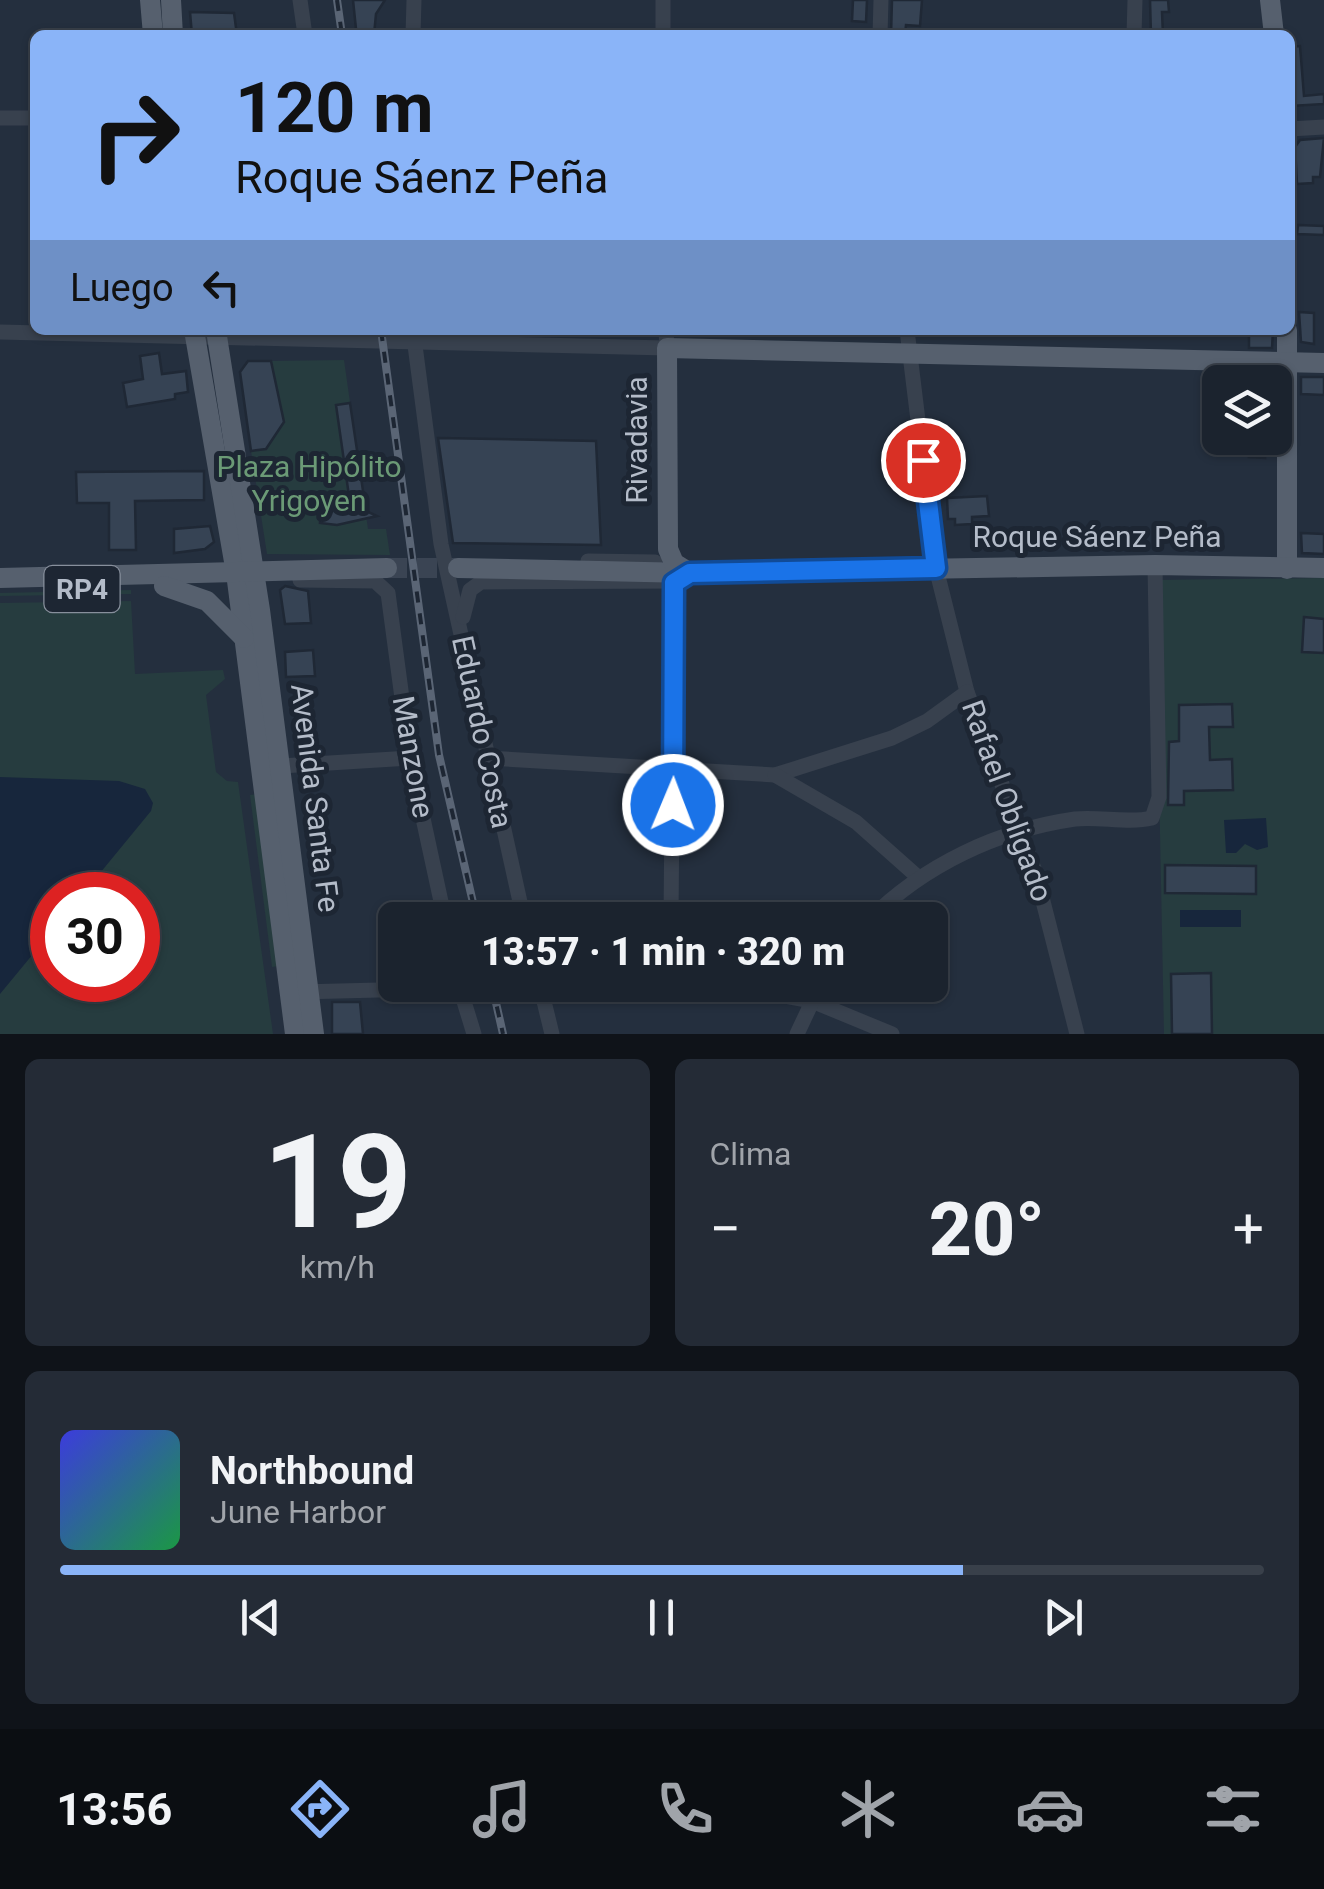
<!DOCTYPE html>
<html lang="es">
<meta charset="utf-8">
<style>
body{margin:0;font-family:Roboto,sans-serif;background:#242b36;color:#f1f3f6;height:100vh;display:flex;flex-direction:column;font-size:38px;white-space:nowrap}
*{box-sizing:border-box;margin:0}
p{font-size:32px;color:#a0a4aa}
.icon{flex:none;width:55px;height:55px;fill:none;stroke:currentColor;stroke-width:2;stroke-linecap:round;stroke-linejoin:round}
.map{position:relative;height:1034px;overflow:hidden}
.sheet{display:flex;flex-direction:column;gap:25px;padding:25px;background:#0f1319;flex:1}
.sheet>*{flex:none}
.top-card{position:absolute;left:30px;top:30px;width:1265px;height:305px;border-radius:15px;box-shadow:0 2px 8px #0004,0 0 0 2px #39404a;background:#8ab4f8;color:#111;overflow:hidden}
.tools{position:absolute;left:1202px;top:365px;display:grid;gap:20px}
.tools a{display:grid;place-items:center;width:90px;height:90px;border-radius:15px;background:#1b232e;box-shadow:0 2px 8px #0004,0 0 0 2px #39404a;font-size:50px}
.speed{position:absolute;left:30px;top:872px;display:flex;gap:20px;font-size:50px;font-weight:700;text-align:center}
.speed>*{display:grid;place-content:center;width:130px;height:130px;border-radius:50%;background:#1b232e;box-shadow:0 2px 8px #0004,0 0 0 2px #39404a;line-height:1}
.speed .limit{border:15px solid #d22;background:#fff;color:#111}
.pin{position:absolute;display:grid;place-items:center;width:85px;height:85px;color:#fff;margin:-42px;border:5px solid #fff;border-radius:50%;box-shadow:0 2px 10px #0007}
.me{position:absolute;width:110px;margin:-55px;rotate:1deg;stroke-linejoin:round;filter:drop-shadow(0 0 8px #0008)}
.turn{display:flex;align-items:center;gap:35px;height:210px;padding:0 40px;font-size:45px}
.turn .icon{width:130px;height:130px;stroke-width:2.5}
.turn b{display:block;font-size:70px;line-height:85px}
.then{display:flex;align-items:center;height:95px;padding:0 40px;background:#0003;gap:20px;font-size:38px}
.big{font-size:75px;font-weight:800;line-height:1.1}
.sheet .card{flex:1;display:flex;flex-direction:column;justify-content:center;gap:15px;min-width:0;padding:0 35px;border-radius:15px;background:#242b36}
.sheet .dial{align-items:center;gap:0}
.dial b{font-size:130px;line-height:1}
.song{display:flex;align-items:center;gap:30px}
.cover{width:120px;height:120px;border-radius:15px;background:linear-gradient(135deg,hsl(240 70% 55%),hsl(140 70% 35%))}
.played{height:10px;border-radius:5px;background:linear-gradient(90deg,#8ab4f8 75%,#39404a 75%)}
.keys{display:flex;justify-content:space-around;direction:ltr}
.heat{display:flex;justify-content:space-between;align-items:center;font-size:55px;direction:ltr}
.sheet .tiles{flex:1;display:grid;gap:25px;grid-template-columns:1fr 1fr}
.card:last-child{grid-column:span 2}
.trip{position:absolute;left:378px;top:902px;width:570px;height:100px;border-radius:15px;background:#1b232e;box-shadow:0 2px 8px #0004,0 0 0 2px #39404a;font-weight:800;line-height:100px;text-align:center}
.dock{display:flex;height:160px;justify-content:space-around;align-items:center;background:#0b0e12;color:#a0a4aa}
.dock .icon{width:70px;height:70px}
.dock .active{color:#8ab4f8}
.dock b{font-size:45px;color:#f1f3f6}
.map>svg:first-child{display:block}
.green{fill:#263c3f;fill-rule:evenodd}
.water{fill:#17263c}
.building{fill:#364354;stroke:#1f2835;stroke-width:2.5}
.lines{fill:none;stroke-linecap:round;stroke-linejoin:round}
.major-tunnel{stroke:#3a4453;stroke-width:20;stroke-dasharray:20 10;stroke-linecap:butt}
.minor{stroke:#38414e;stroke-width:15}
.major{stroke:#56606e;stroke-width:20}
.rail-casing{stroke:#5a6575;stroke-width:8}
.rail{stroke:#1d2633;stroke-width:4;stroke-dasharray:11;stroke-linecap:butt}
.route-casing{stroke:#114b97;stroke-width:25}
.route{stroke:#1a73e8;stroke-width:18}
.labels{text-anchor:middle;stroke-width:10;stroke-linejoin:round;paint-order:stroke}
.shield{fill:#1d2633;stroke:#878f9c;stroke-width:2.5}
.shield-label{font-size:28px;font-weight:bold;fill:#b4bcc9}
.street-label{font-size:30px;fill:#b4bcc9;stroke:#1d2633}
.park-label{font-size:30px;fill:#6b9a76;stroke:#1d2633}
</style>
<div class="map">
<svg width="1324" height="1034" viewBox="0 0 1324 1034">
<rect width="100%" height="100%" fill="#242f3e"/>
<g class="green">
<path d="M344 360 368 529H386L390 555 267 554 251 451 284 422 271 361Z"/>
<path d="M1324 578V1034H1164L1155 580Z"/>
<path d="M131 590V594L0 596V593Z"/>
<path d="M131 601 135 674 223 670 225 679 206 695 216 772 227 781 238 782 273 1034H0V603ZM52 895H138V980H52Z"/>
<path d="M258 794 279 966 272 967 250 795Z"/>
</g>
<g class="water">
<path d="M0 777 119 781 145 789 153 803 151 811 82 895H52V931L0 994Z"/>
<path d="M1266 818 1268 847 1257 850 1245 844 1236 853H1226L1224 820Z"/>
<rect x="1180" y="910" width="61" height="17"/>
</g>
<g class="building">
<path d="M353 0H385L376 14 374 35H360L356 29Z"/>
<path d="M853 0H867L866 22 852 21Z"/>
<path d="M892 0H922L920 26 906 25 905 35H891Z"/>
<path d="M1150 0H1168L1169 12H1162L1163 35H1151Z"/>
<path d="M190 12 234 13 237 35H192Z"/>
<path d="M1300 46 1304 96 1324 94V104L1290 106V47Z"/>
<path d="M1324 138 1320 177H1313V183L1297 184 1295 147 1300 140Z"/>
<path d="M1298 225 1324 226V235L1297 234Z"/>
<path d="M1299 312 1314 313V344L1301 342Z"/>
<path d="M1249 330H1273L1272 348H1249Z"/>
<path d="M159 353 162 374 186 371 188 392 175 394V399L127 407 123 383 143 379 140 356Z"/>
<path d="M248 361H271L284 422 266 449 251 451 240 372Z"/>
<path d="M1301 377H1324V395L1301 394Z"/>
<path d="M350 403 366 511 377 516 337 525 320 523 321 507 351 510 336 405Z"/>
<path d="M438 438 596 441 601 545 453 543Z"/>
<path d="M1250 442 1266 443 1265 458 1249 457Z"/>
<path d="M204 471V500L135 501 136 550H109V503H77L76 472Z"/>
<path d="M987 496 989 516 972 517V524L955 525V519H948L947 498Z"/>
<path d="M210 526 214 542 205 549 174 553V529Z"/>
<path d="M1301 533 1324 534V554L1302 553Z"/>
<path d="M285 586 308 591 311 623 285 624 280 590Z"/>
<path d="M1304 617 1324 619V653L1302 652Z"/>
<path d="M313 650 315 676 286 677 285 652Z"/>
<path d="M1232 704 1233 727H1209L1210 760 1232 759 1233 790 1184 791V805H1168L1169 742 1179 741V705Z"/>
<path d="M1165 865 1256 866V894L1165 893Z"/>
<path d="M1211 973 1212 1034H1172L1171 974Z"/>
<path d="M332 1002H360L363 1034H332Z"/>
</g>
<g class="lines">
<path class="major-tunnel" d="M387 568H458"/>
<g class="minor">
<path d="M300 0 305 35"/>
<path d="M663 0V35"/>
<path d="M413 35 414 0"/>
<path d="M880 35 881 0"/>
<path d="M1134 35 1135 0"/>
<path d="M0 118H35"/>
<path d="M1290 129 1324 127"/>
<path d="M413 330 441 544 524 920"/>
<path d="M907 330 936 568 967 692 1036 874 1077 1034"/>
<path d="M0 332 667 348 666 330"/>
<path d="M588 561 655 562"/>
<path d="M300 580 375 581 388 593 410 758 445 920"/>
<path d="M463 617 470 590 481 582 680 581"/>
<path d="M487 758 775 775 892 738 927 721 967 692"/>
<path d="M281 766 410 758"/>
<path d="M775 775 856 822 919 878"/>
<path d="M671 920 674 583"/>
<path d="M869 920C924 865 998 830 1075 819 1099 816 1128 824 1152 818L1159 797 1155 565"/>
<path d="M459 985 474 1034"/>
<path d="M540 985 552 1034"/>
<path d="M724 985 812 1001 892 1034"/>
<path d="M299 992 459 988"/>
<path d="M797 1034 820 985"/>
</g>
<g class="major">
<path d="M150 0 153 35"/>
<path d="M171 0 173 35"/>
<path d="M1270 0 1274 35"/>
<path d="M194 330 236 573 295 1034"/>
<path d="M216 330 260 610 314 1034"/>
<path d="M1287 330V569"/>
<path d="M458 568 690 573 1155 565 1324 568"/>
<path d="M690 573 674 563 668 549 667 348 1324 363"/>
<path d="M0 578 387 568"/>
<path d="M164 586 207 601 244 638"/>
</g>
<defs>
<g id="rail">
<path d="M337 0 342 35"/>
<path d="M381 330 439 755 477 920"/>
<path d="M492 985 503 1034"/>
</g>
</defs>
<use href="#rail" class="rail-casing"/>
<use href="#rail" class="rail"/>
</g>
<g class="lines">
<defs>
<path id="route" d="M673 805 674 583 690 573 936 568 923 460"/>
</defs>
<use href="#route" class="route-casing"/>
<use href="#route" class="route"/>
</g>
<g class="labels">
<rect class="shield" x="44.5" y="566" width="75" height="46" rx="8"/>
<g class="shield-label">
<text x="82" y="599">RP4</text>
</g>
<g class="street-label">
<text transform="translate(637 440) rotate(-90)" y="10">Rivadavia</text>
<text x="1097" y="547">Roque Sáenz Peña</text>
<text transform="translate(482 732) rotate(78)" y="10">Eduardo Costa</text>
<text transform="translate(413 757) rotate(80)" y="10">Manzone</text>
<text transform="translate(315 798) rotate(83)" y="10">Avenida Santa Fe</text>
<text transform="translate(1007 801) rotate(70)" y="10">Rafael Obligado</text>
</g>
<g class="park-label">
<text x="309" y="477">Plaza Hipólito<tspan x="309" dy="34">Yrigoyen</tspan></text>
</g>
</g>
</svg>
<div class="tools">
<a><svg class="icon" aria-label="layers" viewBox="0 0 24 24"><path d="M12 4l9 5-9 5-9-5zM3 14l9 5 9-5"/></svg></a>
</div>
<div class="speed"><div class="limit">30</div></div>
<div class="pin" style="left:923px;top:460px;background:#d93025"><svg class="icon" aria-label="arrive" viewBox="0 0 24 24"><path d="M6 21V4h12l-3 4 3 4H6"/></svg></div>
<svg class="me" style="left:673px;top:805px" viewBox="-20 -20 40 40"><circle r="17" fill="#1a73e8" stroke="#fff" stroke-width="3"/><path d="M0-11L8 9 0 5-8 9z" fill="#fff"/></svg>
<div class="trip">13:57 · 1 min · 320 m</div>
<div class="top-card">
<div class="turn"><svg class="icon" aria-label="right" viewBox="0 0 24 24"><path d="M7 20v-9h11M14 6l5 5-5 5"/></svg><div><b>120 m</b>Roque Sáenz Peña</div></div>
<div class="then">Luego<svg class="icon" aria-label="left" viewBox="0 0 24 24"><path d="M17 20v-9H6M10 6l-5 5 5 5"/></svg></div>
</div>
</div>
<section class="sheet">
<div class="tiles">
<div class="card dial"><b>19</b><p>km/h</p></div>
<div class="card"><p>Clima</p>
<div class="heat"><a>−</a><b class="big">20°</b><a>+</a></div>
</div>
<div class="card">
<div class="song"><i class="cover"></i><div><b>Northbound</b><p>June Harbor</p></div></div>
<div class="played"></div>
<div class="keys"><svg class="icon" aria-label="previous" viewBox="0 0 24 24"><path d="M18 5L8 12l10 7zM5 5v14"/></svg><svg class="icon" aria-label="pause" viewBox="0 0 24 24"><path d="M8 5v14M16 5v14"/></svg><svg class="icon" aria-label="next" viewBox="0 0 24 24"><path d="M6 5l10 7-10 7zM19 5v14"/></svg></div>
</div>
</div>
</section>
<nav class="dock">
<b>13:56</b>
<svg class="icon active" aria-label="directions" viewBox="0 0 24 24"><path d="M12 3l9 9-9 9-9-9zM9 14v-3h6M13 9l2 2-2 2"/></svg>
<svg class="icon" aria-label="music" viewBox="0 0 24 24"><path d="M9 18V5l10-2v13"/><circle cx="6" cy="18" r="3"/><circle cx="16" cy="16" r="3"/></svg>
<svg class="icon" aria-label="phone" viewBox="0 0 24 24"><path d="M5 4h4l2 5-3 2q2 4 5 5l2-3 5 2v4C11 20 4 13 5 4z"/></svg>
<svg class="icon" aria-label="climate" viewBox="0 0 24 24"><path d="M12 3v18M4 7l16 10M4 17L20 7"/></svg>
<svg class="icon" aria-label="car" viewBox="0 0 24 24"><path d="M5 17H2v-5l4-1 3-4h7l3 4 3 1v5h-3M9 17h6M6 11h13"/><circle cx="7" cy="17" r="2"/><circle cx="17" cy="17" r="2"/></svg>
<svg class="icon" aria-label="filters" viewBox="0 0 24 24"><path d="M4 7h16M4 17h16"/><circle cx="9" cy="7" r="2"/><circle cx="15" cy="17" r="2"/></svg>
</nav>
